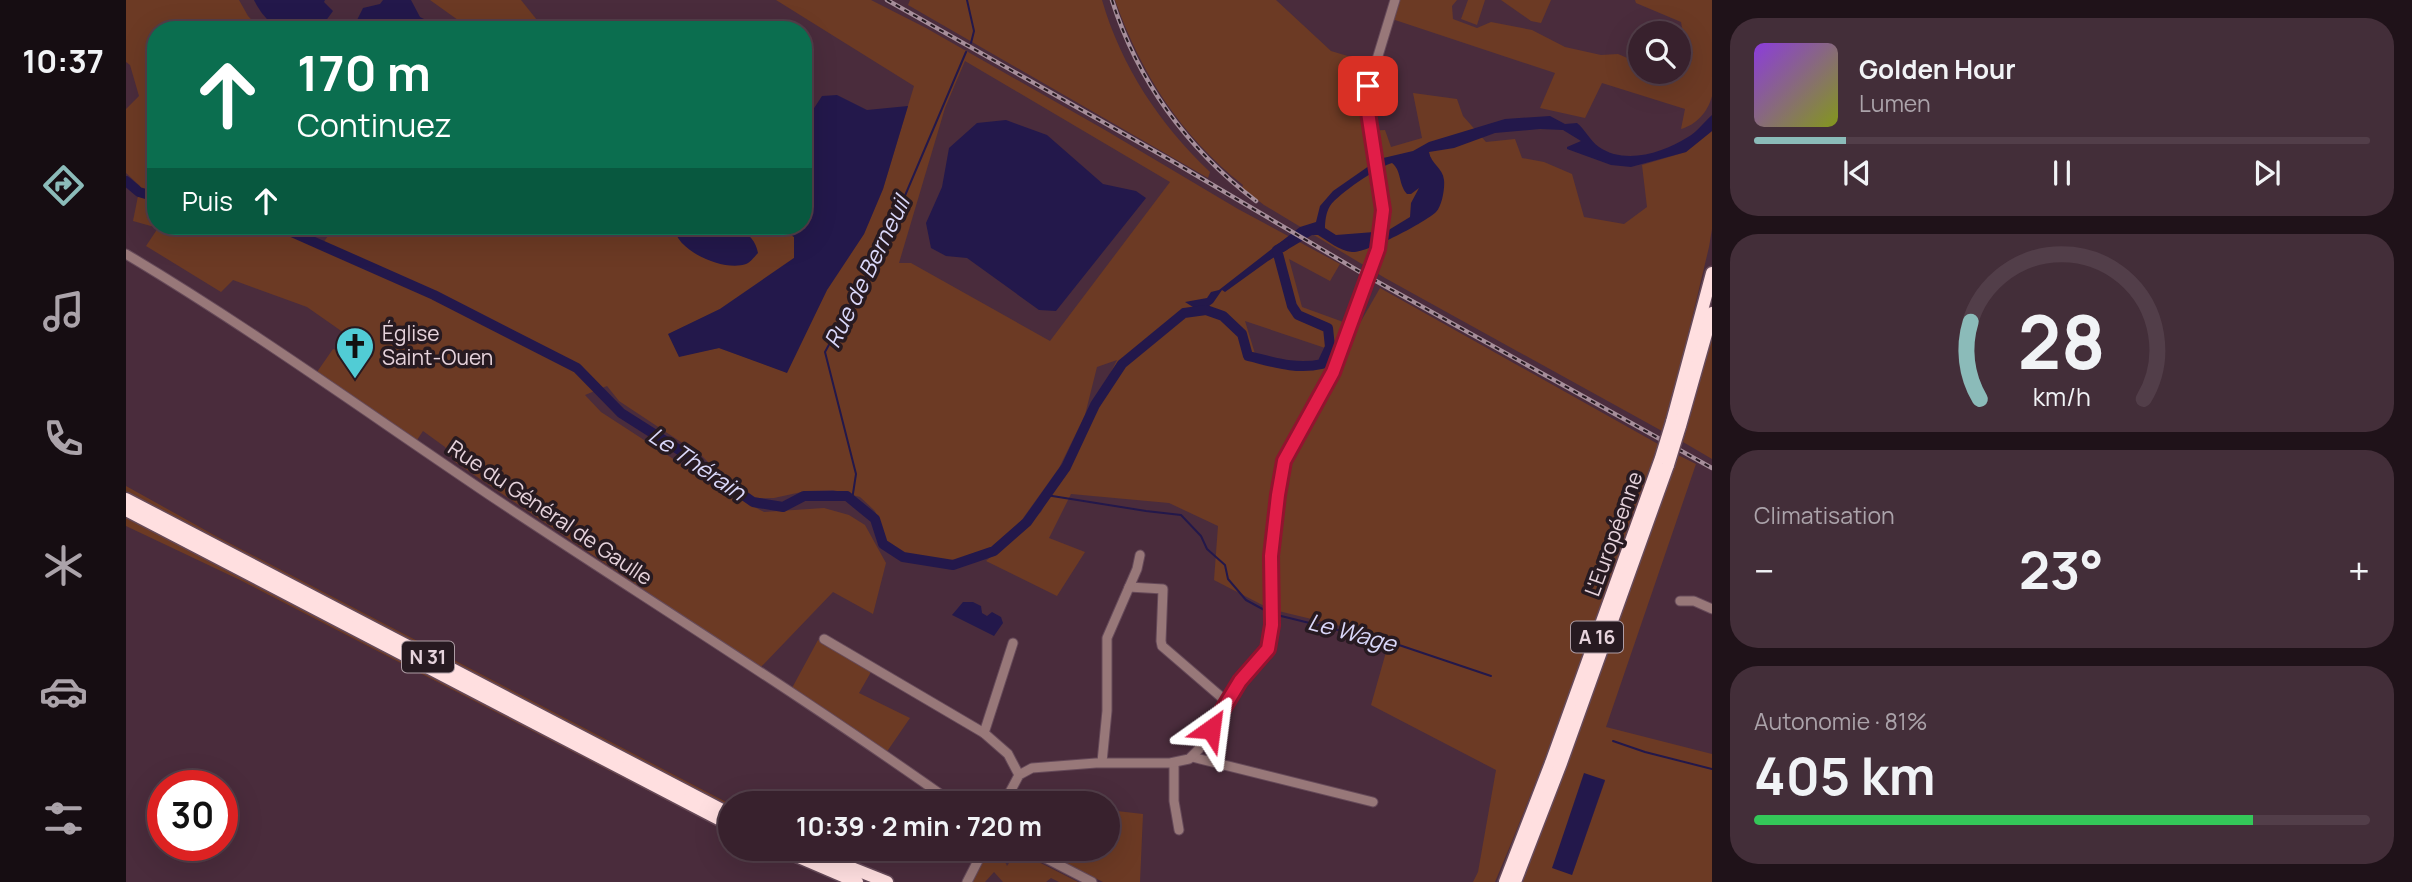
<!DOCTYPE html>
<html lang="fr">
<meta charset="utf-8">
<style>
body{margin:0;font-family:Manrope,sans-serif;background:#432e39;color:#f1f3f6;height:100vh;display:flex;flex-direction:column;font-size:26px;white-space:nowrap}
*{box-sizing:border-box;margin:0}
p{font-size:23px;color:#aba3aa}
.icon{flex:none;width:38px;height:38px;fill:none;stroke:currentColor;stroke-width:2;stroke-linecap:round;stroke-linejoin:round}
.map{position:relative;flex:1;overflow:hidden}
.panel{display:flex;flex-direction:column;gap:18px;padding:18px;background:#1f1219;width:700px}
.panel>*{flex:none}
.guide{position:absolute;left:21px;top:21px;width:665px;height:214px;border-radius:28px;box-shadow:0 7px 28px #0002,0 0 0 2px #523e49;background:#0b6e4f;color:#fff;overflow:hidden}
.fabs{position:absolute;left:1502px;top:21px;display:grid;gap:14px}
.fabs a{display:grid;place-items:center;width:63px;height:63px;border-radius:50%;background:#38212d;box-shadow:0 7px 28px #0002,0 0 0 2px #523e49;font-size:35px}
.speed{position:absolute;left:21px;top:770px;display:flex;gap:14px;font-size:35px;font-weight:700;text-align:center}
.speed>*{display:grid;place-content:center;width:91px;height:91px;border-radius:50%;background:#38212d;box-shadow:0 7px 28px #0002,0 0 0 2px #523e49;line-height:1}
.speed .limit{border:10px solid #d22;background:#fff;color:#111}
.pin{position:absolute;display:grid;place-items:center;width:60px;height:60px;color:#fff;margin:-30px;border-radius:14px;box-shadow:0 4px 10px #0006}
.me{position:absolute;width:77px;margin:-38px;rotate:31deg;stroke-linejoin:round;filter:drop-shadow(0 0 5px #0008)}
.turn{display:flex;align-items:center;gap:24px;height:147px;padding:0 35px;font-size:32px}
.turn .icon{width:91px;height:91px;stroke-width:2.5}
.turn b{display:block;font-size:49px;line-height:60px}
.then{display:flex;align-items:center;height:66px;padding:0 35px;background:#0003;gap:14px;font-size:26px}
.big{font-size:52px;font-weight:700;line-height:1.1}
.panel .tile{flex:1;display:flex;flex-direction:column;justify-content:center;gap:10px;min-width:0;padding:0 24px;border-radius:28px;background:#432e39}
.panel .dial{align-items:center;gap:0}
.dial svg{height:182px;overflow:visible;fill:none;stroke:#523e49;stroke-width:7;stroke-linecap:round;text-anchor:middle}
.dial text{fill:#f1f3f6;stroke:none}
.song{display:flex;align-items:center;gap:21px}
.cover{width:84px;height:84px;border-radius:10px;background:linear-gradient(135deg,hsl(270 70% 55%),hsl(70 70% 35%))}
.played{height:7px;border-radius:4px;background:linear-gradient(90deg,#8bbbb9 15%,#523e49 15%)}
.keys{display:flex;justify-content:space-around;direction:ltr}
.heat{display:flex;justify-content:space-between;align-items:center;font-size:38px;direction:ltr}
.charge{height:10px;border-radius:5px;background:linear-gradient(90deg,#34c759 81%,#523e49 0)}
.trip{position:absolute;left:592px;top:791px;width:402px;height:70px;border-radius:35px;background:#38212d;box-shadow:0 7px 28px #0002,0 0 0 2px #523e49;font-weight:700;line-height:70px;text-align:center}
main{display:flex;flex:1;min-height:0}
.tab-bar{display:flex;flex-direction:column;width:126px;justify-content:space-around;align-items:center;background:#160d12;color:#aba3aa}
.tab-bar .icon{width:49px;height:49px}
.tab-bar .on{color:#8bbbb9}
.tab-bar b{font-size:32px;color:#f1f3f6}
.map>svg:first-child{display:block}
.green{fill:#6c3a24;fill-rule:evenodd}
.water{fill:#23184b;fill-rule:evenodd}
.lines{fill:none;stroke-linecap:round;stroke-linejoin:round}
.stream{stroke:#23184b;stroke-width:2}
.river{stroke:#23184b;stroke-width:10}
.minor-casing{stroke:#664a59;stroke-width:11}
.highway-casing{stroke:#664a59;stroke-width:15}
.minor{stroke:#987879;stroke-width:9}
.highway{stroke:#ffdfe0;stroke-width:12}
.rail-casing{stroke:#a68e9a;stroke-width:4.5}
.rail{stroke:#271a21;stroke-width:2;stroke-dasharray:5;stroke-linecap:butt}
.highway-bridge-casing{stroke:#664a59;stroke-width:15;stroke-linecap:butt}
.highway-bridge{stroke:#ffdfe0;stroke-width:12}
.route-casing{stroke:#92132f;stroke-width:18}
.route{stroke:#e11d48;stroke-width:12}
.labels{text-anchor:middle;stroke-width:7;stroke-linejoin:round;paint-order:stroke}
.shield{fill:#271a21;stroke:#ad9ca4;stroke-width:2}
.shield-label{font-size:19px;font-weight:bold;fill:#e6d3dc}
.poi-label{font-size:21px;fill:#e6d3dc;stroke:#271a21;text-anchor:start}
.street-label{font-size:21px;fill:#e6d3dc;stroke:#271a21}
.water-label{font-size:23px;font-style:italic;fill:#d9d7f9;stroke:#271a21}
</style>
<main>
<nav class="tab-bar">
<b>10:37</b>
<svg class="icon on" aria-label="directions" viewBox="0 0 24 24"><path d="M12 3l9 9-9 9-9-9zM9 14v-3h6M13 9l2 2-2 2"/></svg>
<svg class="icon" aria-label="music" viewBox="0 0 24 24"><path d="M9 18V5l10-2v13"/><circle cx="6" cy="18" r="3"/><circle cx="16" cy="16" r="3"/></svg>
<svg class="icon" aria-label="phone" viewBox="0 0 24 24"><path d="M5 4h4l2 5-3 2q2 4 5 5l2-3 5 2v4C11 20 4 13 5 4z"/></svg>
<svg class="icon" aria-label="climate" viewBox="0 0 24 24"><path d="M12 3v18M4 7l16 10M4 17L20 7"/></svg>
<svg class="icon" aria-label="car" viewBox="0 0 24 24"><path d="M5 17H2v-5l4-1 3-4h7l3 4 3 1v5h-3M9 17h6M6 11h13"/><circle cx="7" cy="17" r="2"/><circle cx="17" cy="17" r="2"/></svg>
<svg class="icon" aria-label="filters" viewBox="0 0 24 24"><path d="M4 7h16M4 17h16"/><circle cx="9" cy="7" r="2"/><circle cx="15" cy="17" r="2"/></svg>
</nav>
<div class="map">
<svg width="1586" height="882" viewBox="0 0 1586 882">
<rect width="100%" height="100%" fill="#4a2c3c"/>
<g class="green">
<path d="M0 0H113L122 16 135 30H30V226H165L197 243 209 226H652L668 237V258L594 309 543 334 553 356 593 348 660 372 701 290 738 234 757 189 788 86 650 0H745L800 28 979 130 1112 209 1214 264 1204 281 1163 259 1176 307 1220 323 1211 352 1119 321 1130 357 1161 366 1211 363 1254 288 1532 444C1483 591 1429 739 1369 882H1347L1352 872 1370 770 1245 705 1264 638 1144 609 1088 580 1092 526 1043 503 945 494 923 538 959 552 931 596 860 561 915 512 991 360 971 367 959 415 933 468 895 521 862 550 826 562 777 553 760 541 749 511 734 497 707 490 680 491 648 498H628L603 483 576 456 493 401 481 386 459 395 475 412 592 488 638 512 698 508 723 515 739 525 760 563 747 614 707 592 634 668 329 462 319 447 297 431 291 440 191 372 207 349 228 356 231 342 181 307 107 280 95 292 20 246 32 228 7 221 14 186 0 173V109L13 96 4 65 0 62ZM839 61 1044 182 924 341 785 263H773L819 108Z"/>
<path d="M304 0H395L419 30H346Z"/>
<path d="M784 0H976C995 66 1034 125 1084 172L1082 178 782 5Z"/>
<path d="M989 0H1150L1205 51 1245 63 1236 95 1242 131 1259 130 1265 147 1296 138 1287 93 1331 99 1337 116 1360 142 1389 139 1396 158 1418 162 1446 174 1458 217 1498 224 1521 207 1516 165 1560 152 1586 131V229L1583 247 1556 360 1536 431 1259 278 1138 205 1116 188 1117 185C1055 136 1015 74 989 0Z"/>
<path d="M1273 0H1331L1326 6 1327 19 1351 28 1365 22 1406 30 1439 47 1475 55 1492 54 1506 60 1514 66V72H1552V43L1557 33 1555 22 1510 3 1509 0H1586V96C1582 112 1570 125 1555 129L1559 109 1476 83 1459 118 1414 108 1429 73 1266 19Z"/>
<path d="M1342 0H1359L1351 25 1335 19Z"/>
<path d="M1375 0H1425L1415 23 1405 21Z"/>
<path d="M1586 338V459L1557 442Z"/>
<path d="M1552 455 1570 464 1480 727 1586 754V882H1397ZM1458 774 1479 781 1446 875Z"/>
<path d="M0 486 88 535 604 804V808L0 495Z"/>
<path d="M0 517 604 830V833L114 580 0 526Z"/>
<path d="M692 640 745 672 733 693 784 718 760 753 666 688Z"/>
<path d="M982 810 1017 814 1014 882H977L934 861 936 849H982Z"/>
<path d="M865 849H873L881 866 891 851 952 882H933L925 878 920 882H877L868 872 859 882H845Z"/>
</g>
<g class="water">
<path d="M128 0H199L198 2 207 11 199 22 202 30H185L178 27 171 30 165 26C148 32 135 14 128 0Z"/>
<path d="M257 0H285L294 17 320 30H226L237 8 254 4Z"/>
<path d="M711 95 741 110 782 106 757 189 738 234 701 290 661 373 593 348 553 357 542 334 594 309 668 258V237L652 226H677V125L696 96Z"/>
<path d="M1586 115V131L1560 152 1505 167 1485 165 1441 149V147L1455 141 1437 130 1414 129 1369 133 1328 148 1303 152C1305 164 1317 168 1318 180 1319 188 1316 206 1310 212 1300 222 1239 254 1226 252 1214 251 1202 241 1192 235H1186L1142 261 1099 292 1096 290 1087 303 1075 312 1059 302 1081 298 1085 292 1093 290 1174 227 1190 222 1194 206 1207 191 1253 159 1287 151 1303 142 1379 119 1424 116 1439 124 1451 123C1459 129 1464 141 1473 147 1499 165 1537 153 1562 137 1571 132 1578 122 1586 115ZM1266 163C1276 171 1272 184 1281 194H1285L1293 188 1285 203 1284 217 1261 231 1210 235 1199 228C1199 222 1200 212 1204 206 1212 194 1252 167 1266 163Z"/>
<path d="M880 120 921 135 977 184 1010 191 1020 198 930 311 913 310 841 258 820 256 805 248 800 223 816 187 823 148 851 123Z"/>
<path d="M548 226C575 226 626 217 632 253 628 257 625 262 620 264 598 272 549 251 548 226Z"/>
<path d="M837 602H847L855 606 856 613 861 616 866 612 875 617 877 623 868 636 826 615Z"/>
<path d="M1458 773 1479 780 1446 875 1426 868Z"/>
</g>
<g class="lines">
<g class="stream">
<path d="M841 0 848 31 845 43"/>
<path d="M920 495 1020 511 1055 515 1075 536 1081 549 1099 565 1102 579 1120 600 1142 612"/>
<path d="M726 500 730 474 699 352 761 238 840 52"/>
<path d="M1151 615 1273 645 1365 676"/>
<path d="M1487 741 1519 752 1586 769"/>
</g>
<g class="river">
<path d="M0 181 13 192 30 197"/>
<path d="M152 226 308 295 451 368 495 413 558 453 627 502 657 507 678 496H721L749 519 757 544 777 557 827 565 868 551 901 522 940 467 969 405 996 364 1058 313 1080 310 1097 316 1116 334 1122 356C1147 362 1170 370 1196 364L1204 347 1202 328 1172 315 1166 306 1151 250 1158 246"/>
</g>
<defs>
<g id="minor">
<path d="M0 254C129 331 250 419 374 502 525 602 679 698 827 803"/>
<path d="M1003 587 1037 589 1035 641 1036 646 1101 702"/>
<path d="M1554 601H1568L1586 609"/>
<path d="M698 639 858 733"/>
<path d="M887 643 858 733 882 754 893 775"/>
<path d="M1066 757 1247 802"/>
<path d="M976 762 981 711V638L1011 569 1014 555"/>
<path d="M1048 763V801L1053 830"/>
<path d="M878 803 893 775 906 768 970 763H1044L1063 759 1073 749 1114 681 1136 659 1142 649 1146 625 1145 556 1157 465 1207 372 1253 245 1257 210 1241 92 1269 0"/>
<path d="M902 849 966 882"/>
<path d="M841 882 858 849"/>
</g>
<g id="highway">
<path d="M1546 422 1586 273"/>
<path d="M1554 426 1586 313"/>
<path d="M0 499 604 814"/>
<path d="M0 510 604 825"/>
<path d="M654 849 731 882"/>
<path d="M678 849 761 882"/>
<path d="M1379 882 1425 763 1535 458"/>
<path d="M1389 882 1435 763 1542 465"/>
</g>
</defs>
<use href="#minor" class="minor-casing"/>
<use href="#highway" class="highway-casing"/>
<use href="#minor" class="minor"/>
<use href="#highway" class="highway"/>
<defs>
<g id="rail">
<path d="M761 0 1046 161 1241 276 1586 468"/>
<path d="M986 0C1012 82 1062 149 1130 201"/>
</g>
</defs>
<use href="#rail" class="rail-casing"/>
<use href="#rail" class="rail"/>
<defs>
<g id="highway-bridge">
<path d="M1535 458 1546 422"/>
<path d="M1542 465 1554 426"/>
</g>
</defs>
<use href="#highway-bridge" class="highway-bridge-casing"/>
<use href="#highway-bridge" class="highway-bridge"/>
</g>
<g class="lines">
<defs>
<path id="route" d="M1085 729 1114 681 1142 649 1146 625 1145 556 1152 495 1158 461 1207 372 1252 249 1257 210 1242 112V86"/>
</defs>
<use href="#route" class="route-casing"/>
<use href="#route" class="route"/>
</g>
<defs>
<symbol id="church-pin" viewBox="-11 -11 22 30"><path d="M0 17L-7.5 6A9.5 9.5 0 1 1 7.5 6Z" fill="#51ccd5" stroke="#271a21"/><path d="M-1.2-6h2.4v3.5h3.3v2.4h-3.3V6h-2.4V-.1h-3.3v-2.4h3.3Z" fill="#111"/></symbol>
</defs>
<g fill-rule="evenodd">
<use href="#church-pin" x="207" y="324" width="44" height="60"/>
</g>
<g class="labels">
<g class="shield">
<rect x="1445" y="621.5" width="52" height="31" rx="5"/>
<rect x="276" y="641.5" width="52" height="31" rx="5"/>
</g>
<g class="shield-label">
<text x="1471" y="644">A 16</text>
<text x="302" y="664">N 31</text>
</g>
<g class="poi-label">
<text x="256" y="341">Église<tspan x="256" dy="24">Saint-Ouen</tspan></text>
</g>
<g class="street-label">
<text transform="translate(424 513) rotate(34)" y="7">Rue du Général de Gaulle</text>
<text transform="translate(1488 534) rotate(-70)" y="7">L'Européenne</text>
</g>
<g class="water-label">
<text transform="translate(741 272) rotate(-64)" y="8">Rue de Berneuil</text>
<text transform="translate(571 464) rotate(34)" y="8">Le Thérain</text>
<text transform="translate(1226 633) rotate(15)" y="8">Le Wage</text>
</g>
</g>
</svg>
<div class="fabs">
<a><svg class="icon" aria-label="search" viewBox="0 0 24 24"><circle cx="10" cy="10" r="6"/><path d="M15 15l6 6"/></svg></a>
</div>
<div class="speed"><div class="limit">30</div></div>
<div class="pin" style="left:1242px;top:86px;background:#d93025"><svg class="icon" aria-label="arrive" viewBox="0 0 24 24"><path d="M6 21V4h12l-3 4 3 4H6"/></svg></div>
<svg class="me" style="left:1085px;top:729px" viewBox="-20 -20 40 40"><path d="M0-17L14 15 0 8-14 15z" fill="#e11d48" stroke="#fff" stroke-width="4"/></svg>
<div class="trip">10:39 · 2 min · 720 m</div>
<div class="guide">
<div class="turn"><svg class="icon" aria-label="ahead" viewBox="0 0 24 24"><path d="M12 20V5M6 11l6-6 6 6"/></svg><div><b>170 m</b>Continuez</div></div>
<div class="then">Puis<svg class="icon" aria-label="ahead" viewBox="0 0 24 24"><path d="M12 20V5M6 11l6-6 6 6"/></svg></div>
</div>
</div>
<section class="panel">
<div class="tile">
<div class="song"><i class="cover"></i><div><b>Golden Hour</b><p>Lumen</p></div></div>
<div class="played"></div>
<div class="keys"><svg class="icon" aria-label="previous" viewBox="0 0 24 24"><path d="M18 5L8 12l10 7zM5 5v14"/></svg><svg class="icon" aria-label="pause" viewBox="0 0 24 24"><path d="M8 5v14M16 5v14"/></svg><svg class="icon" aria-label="next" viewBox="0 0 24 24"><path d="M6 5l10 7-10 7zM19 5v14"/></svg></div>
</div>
<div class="tile dial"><svg viewBox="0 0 100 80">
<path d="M14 69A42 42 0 1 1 86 69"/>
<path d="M14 69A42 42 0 0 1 10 35" stroke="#8bbbb9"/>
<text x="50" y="56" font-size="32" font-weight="700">28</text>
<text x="50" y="72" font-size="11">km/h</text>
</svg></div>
<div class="tile"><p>Climatisation</p>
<div class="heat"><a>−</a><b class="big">23°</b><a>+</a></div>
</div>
<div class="tile"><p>Autonomie · 81%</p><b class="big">405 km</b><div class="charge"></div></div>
</section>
</main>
